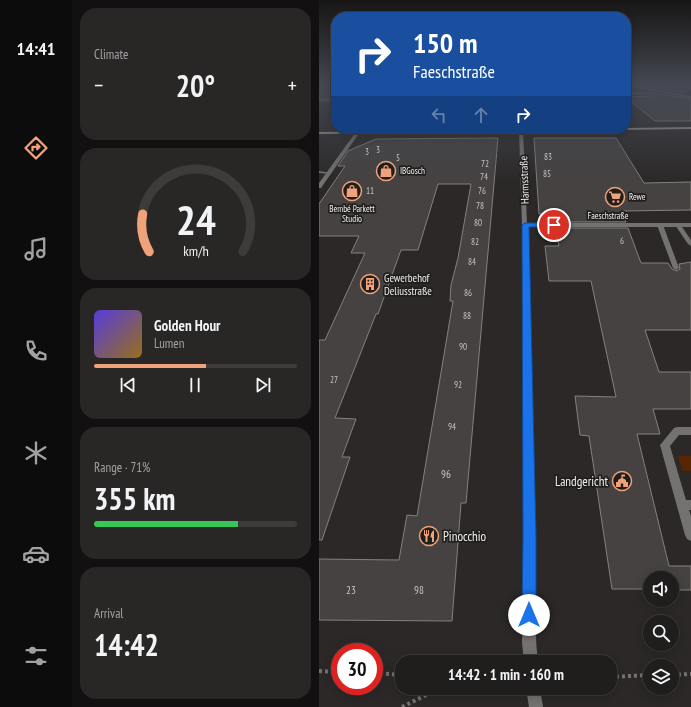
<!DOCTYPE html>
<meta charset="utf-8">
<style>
body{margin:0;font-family:"PT Sans Narrow",sans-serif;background:#282726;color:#f1f3f6;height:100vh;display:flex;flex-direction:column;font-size:15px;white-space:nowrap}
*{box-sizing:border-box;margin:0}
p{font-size:13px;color:#a2a2a4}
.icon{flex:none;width:22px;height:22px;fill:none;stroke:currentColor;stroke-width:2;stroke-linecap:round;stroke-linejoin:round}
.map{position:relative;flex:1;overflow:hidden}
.details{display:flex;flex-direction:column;gap:8px;padding:8px;background:#121010;width:247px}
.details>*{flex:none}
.hud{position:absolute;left:12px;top:12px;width:300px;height:122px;border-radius:16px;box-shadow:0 2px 10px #0003,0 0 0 1px #3d3c3b;background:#1a4fa0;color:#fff;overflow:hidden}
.fabs{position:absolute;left:324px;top:571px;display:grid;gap:8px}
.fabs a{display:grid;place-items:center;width:36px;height:36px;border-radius:50%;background:#201e1d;box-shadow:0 2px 10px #0003,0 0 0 1px #3d3c3b;font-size:20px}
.speed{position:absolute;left:12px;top:643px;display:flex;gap:8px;font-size:20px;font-weight:700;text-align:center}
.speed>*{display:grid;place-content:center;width:52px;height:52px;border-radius:50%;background:#201e1d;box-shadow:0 2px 10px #0003,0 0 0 1px #3d3c3b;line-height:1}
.speed .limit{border:6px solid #d22;background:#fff;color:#111}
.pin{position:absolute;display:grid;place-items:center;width:34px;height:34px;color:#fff;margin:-17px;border:2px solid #fff;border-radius:50%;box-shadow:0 1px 4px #0007}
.me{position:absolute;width:44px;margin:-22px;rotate:0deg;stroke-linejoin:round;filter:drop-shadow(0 0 3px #0008)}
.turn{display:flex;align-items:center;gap:14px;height:84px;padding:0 16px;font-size:18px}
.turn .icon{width:52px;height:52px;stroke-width:2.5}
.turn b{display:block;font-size:28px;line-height:34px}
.lanes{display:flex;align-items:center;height:38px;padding:0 16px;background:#0003;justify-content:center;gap:20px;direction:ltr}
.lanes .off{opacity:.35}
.big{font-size:30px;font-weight:700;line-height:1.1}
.details .tile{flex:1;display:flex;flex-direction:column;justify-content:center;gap:6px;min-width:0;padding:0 14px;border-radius:16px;background:#282726}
.details .dial{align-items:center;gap:0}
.dial svg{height:104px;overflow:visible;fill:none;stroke:#3d3c3b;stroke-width:7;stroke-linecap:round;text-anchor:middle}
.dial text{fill:#f1f3f6;stroke:none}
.song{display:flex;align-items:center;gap:12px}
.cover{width:48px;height:48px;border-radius:6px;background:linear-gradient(135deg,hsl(250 70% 55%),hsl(40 70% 35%))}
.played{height:4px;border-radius:2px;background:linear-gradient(90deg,#f0a279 55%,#3d3c3b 55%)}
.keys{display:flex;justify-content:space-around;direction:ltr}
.heat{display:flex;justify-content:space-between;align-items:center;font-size:22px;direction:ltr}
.charge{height:6px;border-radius:3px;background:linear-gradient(90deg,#34c759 71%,#3d3c3b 0)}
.trip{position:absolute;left:76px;top:655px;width:222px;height:40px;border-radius:16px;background:#201e1d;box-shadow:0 2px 10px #0003,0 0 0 1px #3d3c3b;font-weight:700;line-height:40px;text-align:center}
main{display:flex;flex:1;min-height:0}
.menu{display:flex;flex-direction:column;width:72px;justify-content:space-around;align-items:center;background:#0d0c0c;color:#a2a2a4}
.menu .icon{width:28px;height:28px}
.menu .on{color:#f0a279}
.menu b{font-size:18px;color:#f1f3f6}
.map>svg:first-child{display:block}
.green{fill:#592603}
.building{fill:#454241;stroke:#84817f}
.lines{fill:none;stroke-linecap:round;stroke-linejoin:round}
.path-far1{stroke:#757271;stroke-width:1;stroke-dasharray:1 1;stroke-linecap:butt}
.path{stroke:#757271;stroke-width:4;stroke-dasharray:3 3;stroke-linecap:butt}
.lane{fill:#737271;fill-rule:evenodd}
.street{fill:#737271;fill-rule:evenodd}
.secondary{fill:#9d9b9a;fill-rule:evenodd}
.route{fill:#1a73e8;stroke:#114b97}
.labels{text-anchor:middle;stroke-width:3.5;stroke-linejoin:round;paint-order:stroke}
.number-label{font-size:9px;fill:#c5c4c3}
.far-poi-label{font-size:9px;fill:#f0efee;stroke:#211f1d;text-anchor:start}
.far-street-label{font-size:9px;fill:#f0efee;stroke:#211f1d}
.street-label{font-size:11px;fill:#f0efee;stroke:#211f1d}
.poi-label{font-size:11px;fill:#f0efee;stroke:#211f1d;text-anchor:start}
.near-number-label{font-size:11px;fill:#c5c4c3}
.near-poi-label{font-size:13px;fill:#f0efee;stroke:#211f1d;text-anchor:end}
</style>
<main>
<nav class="menu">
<b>14:41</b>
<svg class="icon on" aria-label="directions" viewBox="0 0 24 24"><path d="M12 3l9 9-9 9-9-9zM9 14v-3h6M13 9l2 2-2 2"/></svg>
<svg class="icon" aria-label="music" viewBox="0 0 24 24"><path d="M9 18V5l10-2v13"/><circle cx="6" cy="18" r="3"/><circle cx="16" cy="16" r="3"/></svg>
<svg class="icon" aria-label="phone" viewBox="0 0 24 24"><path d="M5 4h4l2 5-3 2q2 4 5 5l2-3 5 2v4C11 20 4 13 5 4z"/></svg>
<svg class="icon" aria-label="climate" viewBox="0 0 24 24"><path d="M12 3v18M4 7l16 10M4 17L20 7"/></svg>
<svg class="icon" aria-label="car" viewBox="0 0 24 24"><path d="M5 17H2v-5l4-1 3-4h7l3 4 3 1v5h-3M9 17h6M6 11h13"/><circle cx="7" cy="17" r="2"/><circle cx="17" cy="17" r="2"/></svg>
<svg class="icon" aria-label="filters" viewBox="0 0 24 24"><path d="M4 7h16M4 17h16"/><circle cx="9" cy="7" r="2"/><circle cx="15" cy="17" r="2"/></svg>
</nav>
<section class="details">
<div class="tile"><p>Climate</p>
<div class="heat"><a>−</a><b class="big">20°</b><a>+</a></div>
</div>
<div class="tile dial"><svg viewBox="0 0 100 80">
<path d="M14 69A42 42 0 1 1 86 69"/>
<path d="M14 69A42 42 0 0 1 9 40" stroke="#f0a279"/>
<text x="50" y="56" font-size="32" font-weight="700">24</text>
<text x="50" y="72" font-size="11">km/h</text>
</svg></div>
<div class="tile">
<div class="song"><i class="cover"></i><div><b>Golden Hour</b><p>Lumen</p></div></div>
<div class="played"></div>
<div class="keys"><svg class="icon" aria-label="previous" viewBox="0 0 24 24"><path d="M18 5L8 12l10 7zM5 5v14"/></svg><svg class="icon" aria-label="pause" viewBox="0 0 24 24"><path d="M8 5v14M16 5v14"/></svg><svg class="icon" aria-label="next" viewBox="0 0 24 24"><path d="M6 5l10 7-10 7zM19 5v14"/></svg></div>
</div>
<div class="tile"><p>Range · 71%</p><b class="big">355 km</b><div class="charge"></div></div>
<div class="tile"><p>Arrival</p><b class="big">14:42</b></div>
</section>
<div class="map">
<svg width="372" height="707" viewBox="0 0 372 707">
<rect width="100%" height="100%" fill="#2b2827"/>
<path class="green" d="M359 456H372V471H364Z"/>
<g class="building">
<path d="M6 84H17V100H0V90Z"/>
<path d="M316 84H372V89L366 93Z"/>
<path d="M334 93 372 99V121H336L307 97 332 96Z"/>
<path d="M179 138 147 503H142L133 621 0 620V559L80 560 88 515 98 516 134 301H131L132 285 139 258 152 184H119L99 250H82L59 314H57L16 418 37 419 23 457H31L3 540H0V340H6L46 253H32L40 236H0V204L26 166H19L29 151 57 139Z"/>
<path d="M215 138H297L325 183 372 182V210L303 211 307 222H234L232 214H220Z"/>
<path d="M236 228H309L322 263H349L353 269 358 271 361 269 360 264 372 262V330H326L340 372H372V409H334L341 434H318L350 566H372V590H353V578H331V589H293L270 436 261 435 256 396 297 397 272 281H230L226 246H240Z"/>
</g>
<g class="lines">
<path class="path-far1" d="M0 101H17"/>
<g class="path">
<path d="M0 671 21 672"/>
<path d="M55 673 83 675"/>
<path d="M353 675 372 674"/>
<path d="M291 677 331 675"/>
<path d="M83 707 121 688"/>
</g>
<g class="lane">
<path d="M0 171 13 173 11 174 0 173Z"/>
<path d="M341 223 344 225 360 268 359 269 357 270 354 268 338 225Z"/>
<path d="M357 224H361L372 240V246L369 244 356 225Z"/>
<path d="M358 427H372V435H360L351 446 367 500H372V510H370L372 516V541L368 539 366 535 341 445 355 428Z"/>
</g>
<g class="street">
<path d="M307 84 372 96V98L307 86Z"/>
<path d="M333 92 332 94 307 95V93Z"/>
<path d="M39 129H43L2 188H0V183Z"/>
<path d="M200 129H204L208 223H372V227H208C213 328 214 430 217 532 217 575 214 619 219 662H205L203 643 205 536V290Z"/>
<path d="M207 688H221L224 707H210Z"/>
</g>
<path class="secondary" d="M372 127V129L0 134V132L307 129V128Z"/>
</g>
<linearGradient id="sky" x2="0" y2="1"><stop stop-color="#181615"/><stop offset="0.46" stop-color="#444852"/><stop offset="1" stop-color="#444852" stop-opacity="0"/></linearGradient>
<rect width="372" height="183" fill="url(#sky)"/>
<path class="route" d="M206 223H235L239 225 235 227H210L217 536V615L215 620 210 622 205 620 203 615 204 536 203 225Z"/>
<defs>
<symbol id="shop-ring" viewBox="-11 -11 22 22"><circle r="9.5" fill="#211f1d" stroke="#f0a279" stroke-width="1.5"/><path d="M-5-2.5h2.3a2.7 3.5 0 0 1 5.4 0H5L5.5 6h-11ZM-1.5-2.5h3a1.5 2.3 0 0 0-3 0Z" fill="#f0a279"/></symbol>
<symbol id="supermarket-ring" viewBox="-11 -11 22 22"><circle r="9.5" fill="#211f1d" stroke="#f0a279" stroke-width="1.5"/><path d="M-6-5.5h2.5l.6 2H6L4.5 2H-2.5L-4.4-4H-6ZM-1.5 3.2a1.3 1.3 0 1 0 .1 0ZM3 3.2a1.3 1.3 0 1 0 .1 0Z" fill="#f0a279"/></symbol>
<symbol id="building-ring" viewBox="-11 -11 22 22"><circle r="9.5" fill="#211f1d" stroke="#f0a279" stroke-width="1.5"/><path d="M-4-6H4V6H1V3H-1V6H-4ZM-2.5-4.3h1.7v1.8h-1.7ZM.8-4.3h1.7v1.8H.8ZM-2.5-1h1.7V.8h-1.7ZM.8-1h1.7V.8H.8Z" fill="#f0a279"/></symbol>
<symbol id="civic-ring" viewBox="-11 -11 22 22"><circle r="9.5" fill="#211f1d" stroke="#f0a279" stroke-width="1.5"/><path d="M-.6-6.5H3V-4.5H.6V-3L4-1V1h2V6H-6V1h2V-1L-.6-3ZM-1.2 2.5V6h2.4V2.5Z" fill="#f0a279"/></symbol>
<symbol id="restaurant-ring" viewBox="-11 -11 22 22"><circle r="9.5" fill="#211f1d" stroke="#f0a279" stroke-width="1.5"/><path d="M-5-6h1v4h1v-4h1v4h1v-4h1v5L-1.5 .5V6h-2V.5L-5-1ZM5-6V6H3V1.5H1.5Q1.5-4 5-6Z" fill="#f0a279"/></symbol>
</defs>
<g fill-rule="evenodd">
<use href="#shop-ring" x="56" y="160" width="22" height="22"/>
<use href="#shop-ring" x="22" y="180" width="22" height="22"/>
<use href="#supermarket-ring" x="285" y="186" width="22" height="22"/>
<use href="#building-ring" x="40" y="273" width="22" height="22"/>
<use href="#civic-ring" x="292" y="470" width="22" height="22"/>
<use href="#restaurant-ring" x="99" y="525" width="22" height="22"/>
</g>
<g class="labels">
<g class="number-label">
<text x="59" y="153">3</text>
<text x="48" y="155">3</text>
<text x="229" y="160">83</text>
<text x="79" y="161">5</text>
<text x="166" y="167">72</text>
<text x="228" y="177">85</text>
<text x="165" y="180">74</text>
<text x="51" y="194">11</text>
<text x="163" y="194">76</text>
<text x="161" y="209">78</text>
<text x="159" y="226">80</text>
<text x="303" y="244">6</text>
<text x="156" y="245">82</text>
<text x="153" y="265">84</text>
<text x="149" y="296">86</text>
<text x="148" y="319">88</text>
<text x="144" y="350">90</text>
<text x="15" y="383">27</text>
<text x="139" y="388">92</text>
<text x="133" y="430">94</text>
</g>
<g class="far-poi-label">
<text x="81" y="174">IBGosch</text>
<text x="310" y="200">Rewe</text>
<text x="33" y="212" text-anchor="middle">Bembé Parkett<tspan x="33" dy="10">Studio</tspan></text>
</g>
<g class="far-street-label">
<text x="289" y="219">Faeschstraße</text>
</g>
<g class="street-label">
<text transform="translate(205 180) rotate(-92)" y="4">Harmsstraße</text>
</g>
<g class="poi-label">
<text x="65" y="282">Gewerbehof<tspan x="65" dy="13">Deliusstraße</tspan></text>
</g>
<g class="near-number-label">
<text x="127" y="478">96</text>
<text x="32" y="594">23</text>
<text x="100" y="594">98</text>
</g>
<g class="near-poi-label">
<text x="289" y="486">Landgericht</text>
<text x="124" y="541" text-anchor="start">Pinocchio</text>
</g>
</g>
</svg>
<div class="fabs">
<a><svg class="icon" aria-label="sound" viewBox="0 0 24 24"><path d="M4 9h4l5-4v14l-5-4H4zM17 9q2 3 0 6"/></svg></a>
<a><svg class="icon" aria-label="search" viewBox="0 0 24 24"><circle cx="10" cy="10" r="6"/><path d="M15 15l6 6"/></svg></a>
<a><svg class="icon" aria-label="layers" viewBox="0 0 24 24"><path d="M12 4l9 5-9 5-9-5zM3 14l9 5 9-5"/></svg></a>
</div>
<div class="speed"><div class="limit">30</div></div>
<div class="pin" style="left:235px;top:225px;background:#d93025"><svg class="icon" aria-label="arrive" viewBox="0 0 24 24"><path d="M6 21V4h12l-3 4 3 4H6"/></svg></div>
<svg class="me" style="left:210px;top:615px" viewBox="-20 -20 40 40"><circle r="19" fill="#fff"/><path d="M0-13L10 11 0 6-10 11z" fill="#1a73e8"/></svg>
<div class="trip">14:42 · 1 min · 160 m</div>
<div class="hud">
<div class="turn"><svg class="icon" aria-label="right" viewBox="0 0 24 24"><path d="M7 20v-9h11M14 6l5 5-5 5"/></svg><div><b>150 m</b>Faeschstraße</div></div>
<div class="lanes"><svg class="icon off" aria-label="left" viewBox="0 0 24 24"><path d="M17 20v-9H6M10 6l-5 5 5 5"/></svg><svg class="icon off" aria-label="ahead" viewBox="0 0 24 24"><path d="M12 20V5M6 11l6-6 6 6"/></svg><svg class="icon" aria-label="right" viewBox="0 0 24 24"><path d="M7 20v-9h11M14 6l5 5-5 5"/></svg></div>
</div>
</div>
</main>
